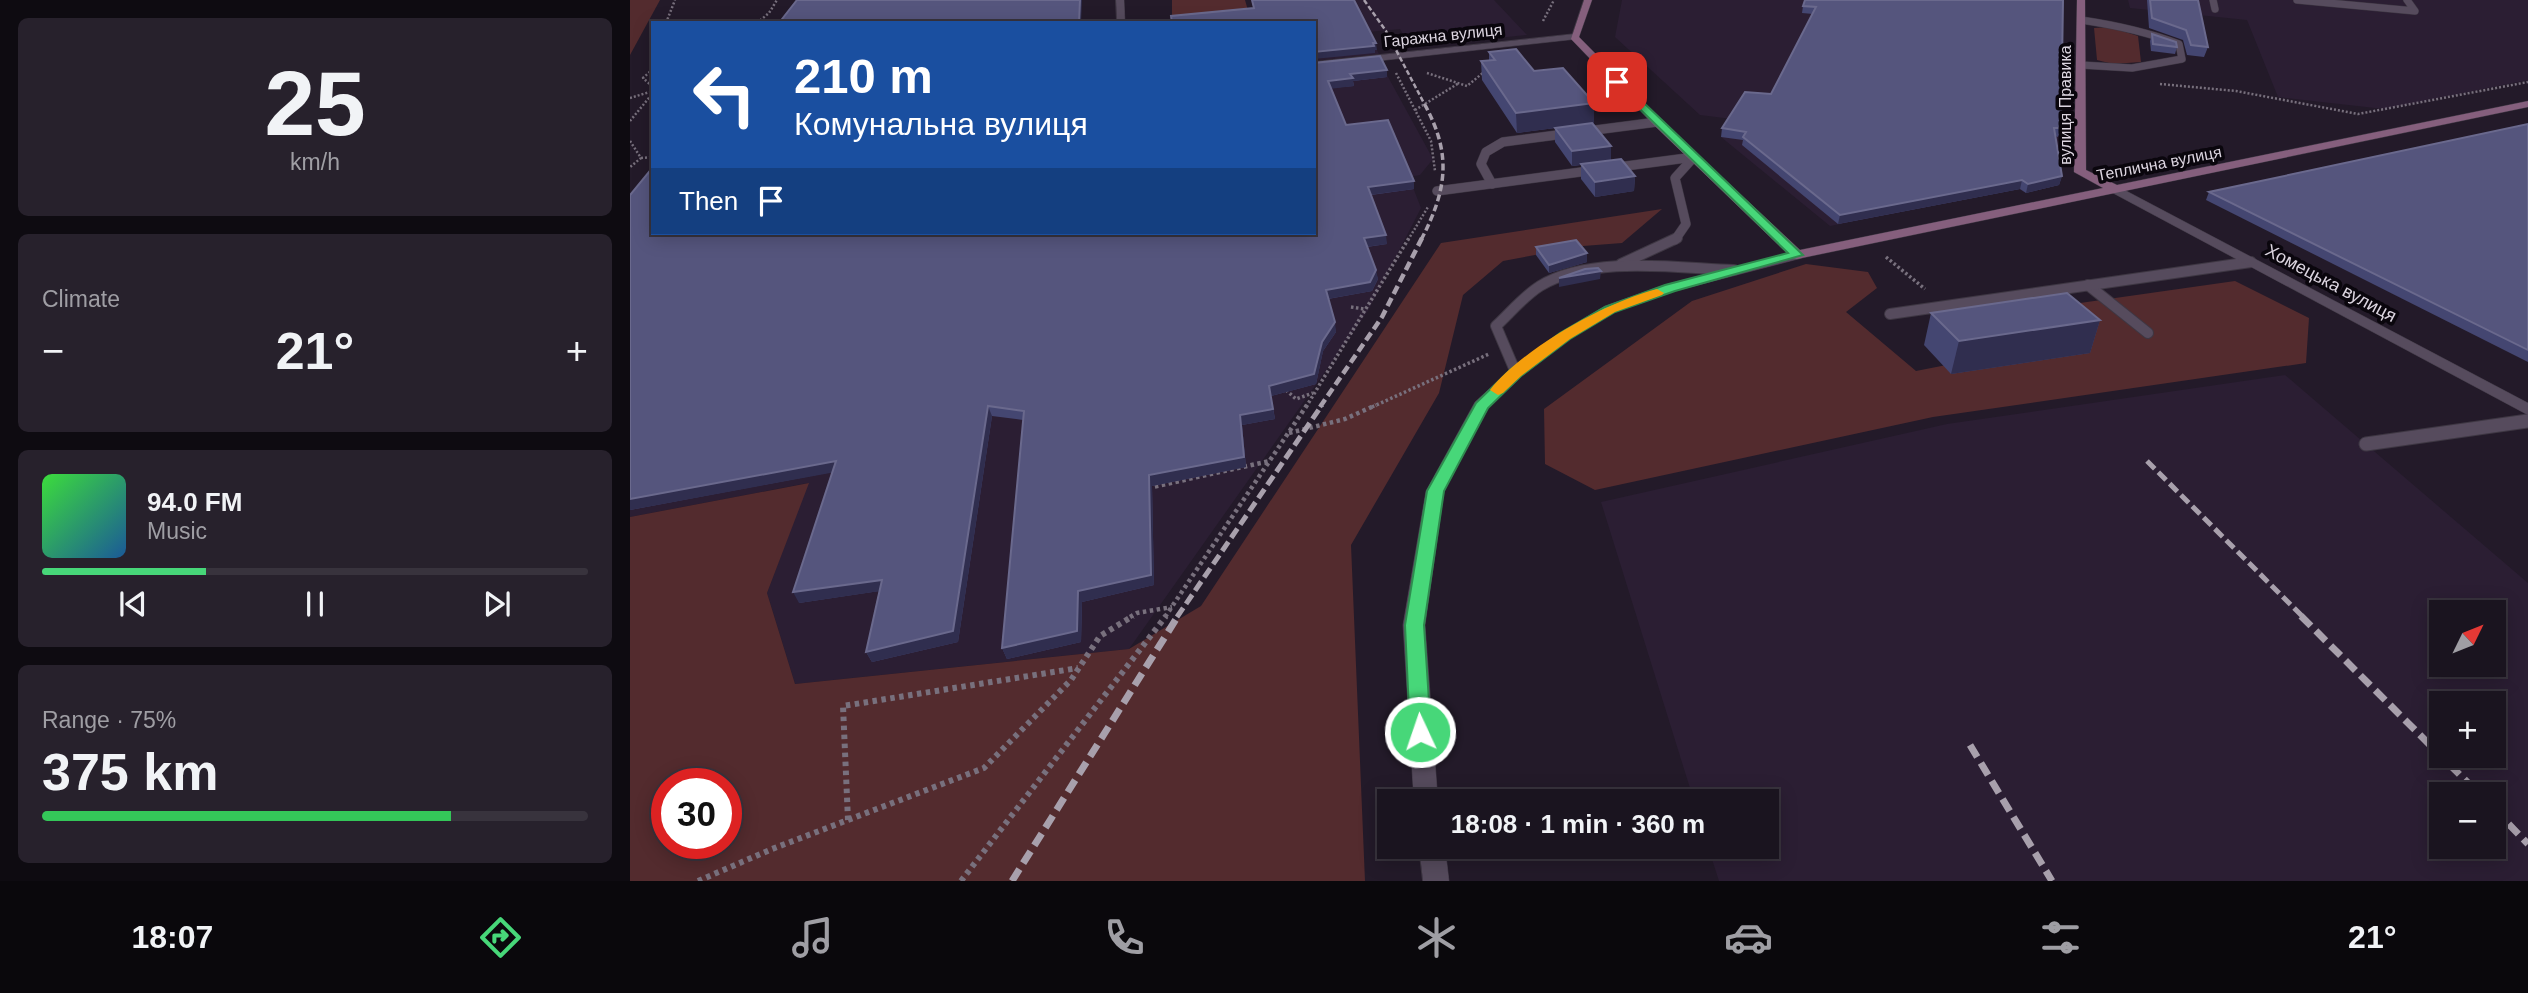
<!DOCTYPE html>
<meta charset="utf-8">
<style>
body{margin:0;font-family:Helvetica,sans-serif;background:#27212c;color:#f1f3f6;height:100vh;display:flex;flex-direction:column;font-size:26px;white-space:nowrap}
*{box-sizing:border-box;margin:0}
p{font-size:23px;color:#9f9ea4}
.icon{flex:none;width:38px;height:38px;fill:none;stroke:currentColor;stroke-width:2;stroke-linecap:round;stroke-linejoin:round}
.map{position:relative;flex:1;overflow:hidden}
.details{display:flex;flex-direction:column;gap:18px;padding:18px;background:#0e0b11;width:630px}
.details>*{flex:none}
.hud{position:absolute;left:21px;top:21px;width:665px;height:214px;border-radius:0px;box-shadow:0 4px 18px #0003,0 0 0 2px #38333d;background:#1a4fa0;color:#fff;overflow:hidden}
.needle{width:46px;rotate:47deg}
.buttons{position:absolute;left:1799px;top:600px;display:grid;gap:14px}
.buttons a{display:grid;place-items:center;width:77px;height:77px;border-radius:0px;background:#1a141f;box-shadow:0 4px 18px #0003,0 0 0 2px #38333d;font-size:35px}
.speed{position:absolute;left:21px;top:768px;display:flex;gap:14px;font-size:35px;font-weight:700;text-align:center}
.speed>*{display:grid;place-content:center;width:91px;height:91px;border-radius:50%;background:#1a141f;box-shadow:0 4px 18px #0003,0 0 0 2px #38333d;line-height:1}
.speed .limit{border:10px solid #d22;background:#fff;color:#111}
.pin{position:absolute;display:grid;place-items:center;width:60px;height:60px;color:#fff;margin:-30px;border-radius:14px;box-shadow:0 4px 10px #0006}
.me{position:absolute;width:77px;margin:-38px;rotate:357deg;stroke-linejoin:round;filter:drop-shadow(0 0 5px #0008)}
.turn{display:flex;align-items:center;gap:24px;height:147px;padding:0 28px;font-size:32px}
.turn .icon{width:91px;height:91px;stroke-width:2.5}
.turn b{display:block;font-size:49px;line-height:60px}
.then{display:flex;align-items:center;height:66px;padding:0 28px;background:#0003;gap:14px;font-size:26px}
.big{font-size:52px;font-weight:600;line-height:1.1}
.details .widget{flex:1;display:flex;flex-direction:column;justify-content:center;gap:10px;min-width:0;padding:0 24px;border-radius:10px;background:#27212c}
.details .dial{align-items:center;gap:0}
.dial b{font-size:91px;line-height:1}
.song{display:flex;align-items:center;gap:21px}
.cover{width:84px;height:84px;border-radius:10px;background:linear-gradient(135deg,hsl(120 70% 55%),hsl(210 70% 35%))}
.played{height:7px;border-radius:4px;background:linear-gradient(90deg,#47d779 30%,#38333d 30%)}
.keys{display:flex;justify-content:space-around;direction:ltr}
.heat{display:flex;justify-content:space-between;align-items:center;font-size:38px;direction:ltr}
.charge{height:10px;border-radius:5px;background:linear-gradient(90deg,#34c759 75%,#38333d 0)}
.trip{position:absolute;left:747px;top:789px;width:402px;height:70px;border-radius:0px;background:#1a141f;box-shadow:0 4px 18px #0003,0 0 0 2px #38333d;font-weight:600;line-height:70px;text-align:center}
.tab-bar{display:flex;height:112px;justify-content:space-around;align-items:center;background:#0a080c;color:#9f9ea4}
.tab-bar .icon{width:49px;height:49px}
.tab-bar .selected{color:#47d779}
.tab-bar b{font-size:32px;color:#f1f3f6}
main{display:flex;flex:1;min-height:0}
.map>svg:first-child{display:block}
.built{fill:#2b1e33;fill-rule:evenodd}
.green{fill:#532b2e;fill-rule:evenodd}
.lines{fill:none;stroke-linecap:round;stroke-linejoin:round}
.lane-far3-casing{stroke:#3e3743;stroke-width:8}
.lane-far2-casing{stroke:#3e3743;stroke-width:10}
.lane-far1-casing{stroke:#3e3743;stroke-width:12}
.lane-casing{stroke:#3e3743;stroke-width:15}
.street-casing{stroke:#3e3743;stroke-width:1}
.secondary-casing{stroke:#3e3743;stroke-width:1}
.path-far3{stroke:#78707d;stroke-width:2.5;stroke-dasharray:2 2;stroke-linecap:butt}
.path-far2{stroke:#78707d;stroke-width:3.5;stroke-dasharray:2.5 2.5;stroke-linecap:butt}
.path-far1{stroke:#78707d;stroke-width:4.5;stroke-dasharray:3.5 3.5;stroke-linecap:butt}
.path{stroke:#78707d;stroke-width:6;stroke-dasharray:4.5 4.5;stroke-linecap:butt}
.lane-far3{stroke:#564b5d;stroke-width:7}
.lane-far2{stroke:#564b5d;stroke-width:9}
.lane-far1{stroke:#564b5d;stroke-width:10}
.lane{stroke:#564b5d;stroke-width:13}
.street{fill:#564b5d;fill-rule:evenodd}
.secondary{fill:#855f7d;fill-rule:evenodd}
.rail-far4{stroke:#a8a0ac;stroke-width:2.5;stroke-dasharray:5 2.5;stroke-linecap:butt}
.rail-far3{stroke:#a8a0ac;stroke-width:3.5;stroke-dasharray:7 3.5;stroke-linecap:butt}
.rail-far2{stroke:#a8a0ac;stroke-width:4.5;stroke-dasharray:9 4.5;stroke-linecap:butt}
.rail-far1{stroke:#a8a0ac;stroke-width:5;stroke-dasharray:11 5;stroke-linecap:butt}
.rail{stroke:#a8a0ac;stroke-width:7;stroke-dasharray:14 7;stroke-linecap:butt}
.wall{fill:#444671}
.shaded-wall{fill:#302e4f}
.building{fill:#55557d;stroke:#6a698d;stroke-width:2}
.route{fill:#47d779;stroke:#2e8c4f;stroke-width:2}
.slow{fill:#f59e0b}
.labels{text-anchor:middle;stroke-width:7;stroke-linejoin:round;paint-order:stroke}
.far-street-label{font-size:16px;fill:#dcd5e0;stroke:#0a060d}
.street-label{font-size:18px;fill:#dcd5e0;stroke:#0a060d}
</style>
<main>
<section class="details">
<div class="widget dial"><b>25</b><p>km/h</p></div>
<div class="widget"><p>Climate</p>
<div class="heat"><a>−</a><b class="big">21°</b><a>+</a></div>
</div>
<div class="widget">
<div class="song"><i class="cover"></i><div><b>94.0 FM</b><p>Music</p></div></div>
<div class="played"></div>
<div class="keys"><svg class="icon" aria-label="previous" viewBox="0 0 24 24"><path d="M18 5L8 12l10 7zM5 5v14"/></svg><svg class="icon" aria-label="pause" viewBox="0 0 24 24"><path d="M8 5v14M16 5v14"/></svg><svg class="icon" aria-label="next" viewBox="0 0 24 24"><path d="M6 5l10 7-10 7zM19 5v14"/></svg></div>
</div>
<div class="widget"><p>Range · 75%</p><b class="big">375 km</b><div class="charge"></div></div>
</section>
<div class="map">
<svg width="1898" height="881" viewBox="0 0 1898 881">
<rect width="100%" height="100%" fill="#231a29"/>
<g class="built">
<path d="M621 0H864L897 35 781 47 770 29 738 32 749 54 684 61V23H538L625 15Z"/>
<path d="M992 0H1432L1429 185 1396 193 1389 189 1200 226 1091 137 1102 119 1070 115 985 37Z"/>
<path d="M1498 0H1898V80L1754 109 1648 97 1617 20 1500 8Z"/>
<path d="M751 64 803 159 790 175 779 177 791 208 738 311 499 649 165 684 137 593 178 483 0 517V199L23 233H684V77Z"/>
<path d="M1655 375 1898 583V881H1089L1078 847H1138V802L1064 801 971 502 1317 424ZM1811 612H1864V665H1811ZM1811 704H1864V756H1811ZM1811 794H1864V847H1811Z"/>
</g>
<g class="green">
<path d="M0 0H30L0 55Z"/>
<path d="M542 0H615L619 14 542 21Z"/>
<path d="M1480 27 1508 36 1511 62 1483 64 1467 60 1464 28Z"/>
<path d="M1032 209 992 243 953 246 873 261 833 295 809 393 721 545 735 881H0V517L179 483 137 593 165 684 499 649 571 606 811 243ZM37 784H96V844H37Z"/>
<path d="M1176 264 1238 272 1247 288 1216 312 1286 371 1464 336 1436 305 1605 281 1679 318 1676 363 1303 417 965 490 915 464 914 409 1062 301Z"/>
</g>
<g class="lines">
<defs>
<g id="lane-far3">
<path d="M1583 0 1585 9"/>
<path d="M1667 0 1785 11 1777 0"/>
<path d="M1451 20C1485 25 1517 32 1549 44L1552 59 1502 68 1451 65"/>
</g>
<g id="lane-far2">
<path d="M862 184 851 164 856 152 873 142 1027 122"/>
<path d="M807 191 1064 157"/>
<path d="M1045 240 1056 224 1045 178 1064 157"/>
</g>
<g id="lane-far1">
<path d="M991 264 1047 238"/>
<path d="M1458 285 1518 333"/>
<path d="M1260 314 1621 262"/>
<path d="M886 373 866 326C880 313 894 296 910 286 961 255 1047 268 1104 270"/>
</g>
<path id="lane" d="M1736 444 1898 421"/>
<g id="street">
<path d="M486 0H494L495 23H487Z"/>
<path d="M944 34 949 37 947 39 684 68V62Z"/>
<path d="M1485 185 1898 403V415L1481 192V186Z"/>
<path d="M1167 251 1172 252V258L1045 291 985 312 940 339 892 376 858 408 814 491 795 625 808 802H784L773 625 796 491 845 402 880 370 930 333 975 306 1035 285Z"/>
<path d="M789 847H815L819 881H793Z"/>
</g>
<path id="secondary" d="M954 0H962L949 37 1034 123 1170 250 1473 188 1444 172 1447 0H1455L1456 170 1487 185 1898 101V107L1167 259 1162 258 1026 127 941 39Z"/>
</defs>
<use href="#lane-far3" class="lane-far3-casing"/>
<use href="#lane-far2" class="lane-far2-casing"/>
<use href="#lane-far1" class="lane-far1-casing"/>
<use href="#lane" class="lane-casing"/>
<use href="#street" class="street-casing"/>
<use href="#secondary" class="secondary-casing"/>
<g class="path-far3">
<path d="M913 21 924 0"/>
<path d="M36 23 45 0"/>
<path d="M127 23 139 13 147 0"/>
<path d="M23 69 13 78 23 87"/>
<path d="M766 73 801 141 805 171"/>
<path d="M797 73 837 86 854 72"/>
<path d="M1530 84 1606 91 1728 114 1898 82"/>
<path d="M0 98 23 91"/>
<path d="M785 110 829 83"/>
<path d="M0 121 23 93"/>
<path d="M0 141 11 158 0 167"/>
<path d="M11 158 23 157"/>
<path d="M778 240 798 207"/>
</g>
<g class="path-far2">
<path d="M1256 257 1295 289"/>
<path d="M721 307 734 309"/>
<path d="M656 390 666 399 683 393"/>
<path d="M676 407 779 238"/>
<path d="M742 407 859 354"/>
</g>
<g class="path-far1">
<path d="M659 433 715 419 746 405"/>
<path d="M518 488 640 461"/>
<path d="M500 617 507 613 542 607"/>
<path d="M535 617 677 405"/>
</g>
<g class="path">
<path d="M218 820 213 706 448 668"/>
<path d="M68 881 142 849 354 768 441 680 470 636 503 616"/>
<path d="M331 881 536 616"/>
</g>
<use href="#lane-far3" class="lane-far3"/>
<use href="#lane-far2" class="lane-far2"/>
<use href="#lane-far1" class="lane-far1"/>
<use href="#lane" class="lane"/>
<use href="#street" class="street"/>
<use href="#secondary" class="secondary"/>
<path class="rail-far4" d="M734 0 756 31 796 107"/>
<path class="rail-far3" d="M791 240C817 190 822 155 795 105"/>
<path class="rail-far2" d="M690 407 752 317 792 238"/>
<g class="rail-far1">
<path d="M1517 461 1673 617"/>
<path d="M547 617 692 405"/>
</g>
<g class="rail">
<path d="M1671 616 1849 794"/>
<path d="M1340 745 1422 881"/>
<path d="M1864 809 1898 844"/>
<path d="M382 881 548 616"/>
</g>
</g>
<g class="wall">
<path d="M1175 0 1431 128 1428 137 1425 136 1432 176 1429 185 1396 193 1390 189 1208 224 1112 145 1113 140 1091 137 1092 128 1141 94 1183 14 1172 13 1173 6Z"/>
<path d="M1517 0H1568L1578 47 1574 57 1557 55 1553 40 1519 28Z"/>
<path d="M1522 34 1547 47 1545 54 1521 51 1520 41Z"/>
<path d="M859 52 904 71 964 103V123H963L981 146V160L1005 176 1004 191 965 197 951 179V165L942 166 925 142V128L887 133 852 80 851 61 859 60Z"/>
<path d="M684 63 757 77 723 81 724 86 700 88 716 125 784 181V189L741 195 757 244 737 247 748 279 742 291 698 299 706 332 693 351 686 384 641 396 645 419 612 425 616 467 522 486 524 585 452 602 451 642 377 659 372 648 393 420 362 416 328 642 242 662 236 652 249 591 169 603 202 472 0 510V195L23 233H684Z"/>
<path d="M1898 124V362L1576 200 1579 192Z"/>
<path d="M906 247 957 262 919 273 906 255Z"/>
<path d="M1301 313 1470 320 1460 353 1321 374 1294 345Z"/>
</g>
<g class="shaded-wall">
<path d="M450 0H452L451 23H449Z"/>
<path d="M746 43 747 50H745V53L684 59V52Z"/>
<path d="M757 70V77L723 81 724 86 699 89 698 81 720 74Z"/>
<path d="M964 103V123L887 133 886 113Z"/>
<path d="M981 146V161L942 166V151Z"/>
<path d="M1005 176 1004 191 965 197V182Z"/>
<path d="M1432 176 1429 185 1396 193 1398 184Z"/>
<path d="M1392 180 1390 189 1208 224 1210 215Z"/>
<path d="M784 181V189L739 195 738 187Z"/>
<path d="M756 235 757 244 735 247 734 238Z"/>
<path d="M957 253V262L919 273V265Z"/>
<path d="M746 270 748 279 742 291 697 299 696 290Z"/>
<path d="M971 271 970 279 929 287V278Z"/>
<path d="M1470 320 1460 353 1321 374 1329 341Z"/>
<path d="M705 322 706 332 693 351 686 384 641 396 639 386 692 342Z"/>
<path d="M358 406 362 416 328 642 242 662 236 652Z"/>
<path d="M643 409 645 419 612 425 616 467 522 486 524 585 452 602 451 642 377 659 372 648 448 591 519 475 610 415Z"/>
<path d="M206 461 211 471 0 510V499Z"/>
<path d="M252 580 257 590 169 603 163 592Z"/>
</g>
<g class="building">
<path d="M167 0H450L449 23H149Z"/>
<path d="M622 0H724L746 43H743L744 46 684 52V23H542L541 16 624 8Z"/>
<path d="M1175 0H1433L1431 128H1424L1432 176 1398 184 1392 180 1210 215 1113 137 1116 132 1092 128 1115 92 1141 94 1186 7 1173 6Z"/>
<path d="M1520 0H1568L1578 47 1561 45 1556 30 1522 18Z"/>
<path d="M1522 34 1546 42 1547 47 1523 44Z"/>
<path d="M886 49 904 71 933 68 964 103 886 113 851 61 865 60 859 52Z"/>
<path d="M750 56 757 70 720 74 723 78 698 81 716 125 758 120 784 181 738 187 756 235 734 238 746 270 740 282 696 290 705 322 692 342 684 374 639 386 643 409 610 415 614 457 519 475 521 575 448 591 447 631 372 648 394 411 358 406 323 631 236 652 252 580 163 592 206 461 0 499V195L23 167V233H684V182L686 181 684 176V63Z"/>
<path d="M962 123 981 146 942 151 925 128Z"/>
<path d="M1898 124V350L1579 192Z"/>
<path d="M991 159 1005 176 965 182 951 164Z"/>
<path d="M946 240 957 253 919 265 906 247Z"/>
<path d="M968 268 971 271 929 278 955 269Z"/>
<path d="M1437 293 1470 320 1329 341 1301 313Z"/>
</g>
<path class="route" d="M984 80H990L1173 255 1045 291 985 312 940 339 891 376 858 408 814 491 794 625 801 732 798 738 790 741 783 738 780 732 775 625 797 491 846 403 881 369 930 333 975 307 1035 285 1158 253 984 84Z"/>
<path class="slow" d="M1027 289 1034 293 1032 295 985 312 940 339 891 376 873 393 868 395 860 390C893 348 976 302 1027 289Z"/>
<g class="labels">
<g class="far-street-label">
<text transform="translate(813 35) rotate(-6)" y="6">Гаражна вулиця</text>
<text transform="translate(1435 105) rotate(-90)" y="6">вулиця Правика</text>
<text transform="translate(1529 163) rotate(-11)" y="6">Теплична вулиця</text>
</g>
<g class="street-label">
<text transform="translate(1701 283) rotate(28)" y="6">Хомецька вулиця</text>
</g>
</g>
</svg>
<div class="buttons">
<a><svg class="needle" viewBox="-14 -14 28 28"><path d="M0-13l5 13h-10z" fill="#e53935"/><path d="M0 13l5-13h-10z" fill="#9f9ea4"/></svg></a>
<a>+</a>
<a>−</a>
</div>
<div class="speed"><div class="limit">30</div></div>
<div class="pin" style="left:987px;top:82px;background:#d93025"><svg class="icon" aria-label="arrive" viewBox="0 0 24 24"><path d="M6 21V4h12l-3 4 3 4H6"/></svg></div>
<svg class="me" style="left:790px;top:732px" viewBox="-20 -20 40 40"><circle r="17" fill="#47d779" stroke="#fff" stroke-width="3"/><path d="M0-11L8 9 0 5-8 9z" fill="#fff"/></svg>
<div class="trip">18:08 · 1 min · 360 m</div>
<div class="hud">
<div class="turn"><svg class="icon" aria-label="left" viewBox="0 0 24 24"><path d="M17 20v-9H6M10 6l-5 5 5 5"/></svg><div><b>210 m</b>Комунальна вулиця</div></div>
<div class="then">Then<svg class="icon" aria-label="arrive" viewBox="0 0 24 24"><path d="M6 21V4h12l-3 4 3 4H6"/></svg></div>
</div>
</div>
</main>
<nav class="tab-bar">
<b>18:07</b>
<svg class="icon selected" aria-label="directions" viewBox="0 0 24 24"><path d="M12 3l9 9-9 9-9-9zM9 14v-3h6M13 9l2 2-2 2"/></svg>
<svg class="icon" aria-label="music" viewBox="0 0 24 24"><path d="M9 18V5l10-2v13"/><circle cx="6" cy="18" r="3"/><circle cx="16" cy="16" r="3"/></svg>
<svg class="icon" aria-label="phone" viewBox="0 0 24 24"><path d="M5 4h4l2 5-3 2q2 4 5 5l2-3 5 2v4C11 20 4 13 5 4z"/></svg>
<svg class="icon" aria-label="climate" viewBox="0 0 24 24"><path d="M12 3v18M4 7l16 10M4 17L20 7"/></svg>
<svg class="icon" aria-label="car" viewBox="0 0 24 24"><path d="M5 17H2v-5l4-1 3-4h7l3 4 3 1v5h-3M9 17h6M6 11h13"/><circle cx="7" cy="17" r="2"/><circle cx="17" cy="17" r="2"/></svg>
<svg class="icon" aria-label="filters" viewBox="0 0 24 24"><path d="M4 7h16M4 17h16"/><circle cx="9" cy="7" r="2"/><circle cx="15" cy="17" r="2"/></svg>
<b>21°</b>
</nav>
